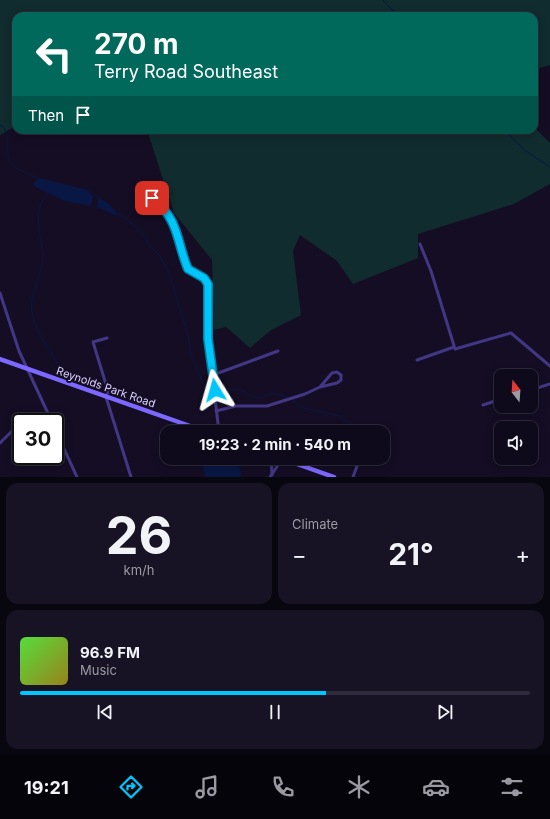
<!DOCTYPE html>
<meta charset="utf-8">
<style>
body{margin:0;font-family:Inter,sans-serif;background:#181324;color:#f1f3f6;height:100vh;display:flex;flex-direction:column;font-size:15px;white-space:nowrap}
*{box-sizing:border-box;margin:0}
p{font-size:13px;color:#9b9aa3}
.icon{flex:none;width:22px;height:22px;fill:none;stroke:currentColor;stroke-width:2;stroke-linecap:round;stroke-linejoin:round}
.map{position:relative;height:477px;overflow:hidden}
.details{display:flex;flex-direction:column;gap:6px;padding:6px;background:#08060f;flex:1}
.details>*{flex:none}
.hud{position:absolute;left:12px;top:12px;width:526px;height:122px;border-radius:12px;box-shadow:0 2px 10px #0003,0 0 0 1px #2f2b3a;background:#00695c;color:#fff;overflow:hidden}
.needle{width:26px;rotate:343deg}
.fabs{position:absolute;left:494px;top:369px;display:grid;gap:8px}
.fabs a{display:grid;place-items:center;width:44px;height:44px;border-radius:8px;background:#0f0a1b;box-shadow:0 2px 10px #0003,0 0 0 1px #2f2b3a;font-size:20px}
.speed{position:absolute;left:12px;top:413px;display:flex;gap:8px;font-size:20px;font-weight:700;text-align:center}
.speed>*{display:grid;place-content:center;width:52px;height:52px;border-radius:50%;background:#0f0a1b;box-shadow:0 2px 10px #0003,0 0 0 1px #2f2b3a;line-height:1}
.speed .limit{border:2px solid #111;border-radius:6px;background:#fff;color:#111}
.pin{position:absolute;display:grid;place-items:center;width:34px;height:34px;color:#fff;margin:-17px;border-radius:8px;box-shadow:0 2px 6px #0006}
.me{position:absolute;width:44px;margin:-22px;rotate:352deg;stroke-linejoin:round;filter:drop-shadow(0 0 3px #0008)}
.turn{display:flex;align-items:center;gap:14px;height:84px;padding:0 16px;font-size:18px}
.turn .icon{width:52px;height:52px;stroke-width:2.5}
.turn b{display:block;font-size:28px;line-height:34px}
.then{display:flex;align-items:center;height:38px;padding:0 16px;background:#0003;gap:8px;font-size:15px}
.big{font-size:30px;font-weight:700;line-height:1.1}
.details .card{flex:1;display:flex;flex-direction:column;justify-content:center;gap:6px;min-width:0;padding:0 14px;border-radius:12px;background:#181324}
.details .dial{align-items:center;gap:0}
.dial b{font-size:52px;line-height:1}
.song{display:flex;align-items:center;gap:12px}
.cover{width:48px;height:48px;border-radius:6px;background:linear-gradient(135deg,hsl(110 70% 55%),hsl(50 70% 35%))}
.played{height:4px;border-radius:2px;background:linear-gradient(90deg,#00c6fc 60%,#2f2b3a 60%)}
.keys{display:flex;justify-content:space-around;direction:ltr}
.heat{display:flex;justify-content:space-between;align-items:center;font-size:22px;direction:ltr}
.details .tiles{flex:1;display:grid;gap:6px;grid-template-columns:1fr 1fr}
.card:last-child{grid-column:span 2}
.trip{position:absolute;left:160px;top:425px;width:230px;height:40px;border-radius:12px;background:#0f0a1b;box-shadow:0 2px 10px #0003,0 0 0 1px #2f2b3a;font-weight:700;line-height:40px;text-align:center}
.menu{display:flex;height:64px;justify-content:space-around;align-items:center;background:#06040b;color:#9b9aa3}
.menu .icon{width:28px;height:28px}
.menu .active{color:#00c6fc}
.menu b{font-size:18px;color:#f1f3f6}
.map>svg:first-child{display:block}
.green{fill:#102c2e}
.water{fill:#081743}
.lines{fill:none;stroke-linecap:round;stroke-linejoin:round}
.stream{stroke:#081743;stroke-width:1}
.minor{stroke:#433785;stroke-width:3}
.secondary{stroke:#7d68ff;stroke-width:4.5}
.route-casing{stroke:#0081a4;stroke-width:10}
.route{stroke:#00c6fc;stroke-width:7}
.labels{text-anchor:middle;stroke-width:4;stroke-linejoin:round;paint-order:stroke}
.street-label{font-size:11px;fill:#dbd1ff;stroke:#140d24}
</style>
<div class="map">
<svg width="550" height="477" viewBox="0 0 550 477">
<rect width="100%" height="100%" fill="#140d24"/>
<g class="green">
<path d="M0 0H550V65L534 70V16H16V126L0 135Z"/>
<path d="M534 127 550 143V184L514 204 418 234V258L353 284 337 261 300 235 293 251 301 315 271 330 250 348 226 327 214 330 212 260 174 213 147 130H534Z"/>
</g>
<g class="water">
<path d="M39 178 88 190 93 197 91 206 65 201 36 187 33 184Z"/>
<path d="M98 199C106 199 115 209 117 216L97 207Z"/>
<path d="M204 458H236L241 473 240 477H205L202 462Z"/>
</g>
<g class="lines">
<g class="stream">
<path d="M383 0 392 10 406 16"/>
<path d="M0 125C14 133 3 151 11 163 17 171 31 173 39 179"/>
<path d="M504 130 526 151 550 167"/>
<path d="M90 192 101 199"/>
<path d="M48 194C28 210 46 245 42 265 39 280 29 297 32 313 36 334 53 352 61 371"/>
<path d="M114 210 140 230 150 246 159 255 168 270 188 335 191 354 205 388 213 390"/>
<path d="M216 389 241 390 254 397 260 398 274 393 289 398"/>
<path d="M291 400 304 408 339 416 364 432"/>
<path d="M383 446 384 447"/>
</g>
<g class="minor">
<path d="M152 198C180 220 176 241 188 269L204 278 208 283V339L219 432"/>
<path d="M420 244 431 271 455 349 511 333 550 366"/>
<path d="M0 293 19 351 52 422"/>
<path d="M107 338 93 342 108 391 106 397 131 477"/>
<path d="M417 360 454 347"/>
<path d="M213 375 278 351"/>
<path d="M531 390 550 384"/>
<path d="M483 405 501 399"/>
<path d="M216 411 236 406H267L305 394 320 387 337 383 341 380V375L337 372 332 373 320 387"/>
<path d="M31 422 49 415"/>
<path d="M55 429 77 477"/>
<path d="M0 443 12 431 21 426"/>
<path d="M271 458 272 475"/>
<path d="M270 477 282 459"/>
<path d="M353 477 360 458"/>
</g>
<g class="secondary">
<path d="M0 359 207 432"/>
<path d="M280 458 334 477"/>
</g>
</g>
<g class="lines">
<defs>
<path id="route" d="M152 198C180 220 176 241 188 269L204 278 208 284V339L215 390"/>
</defs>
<use href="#route" class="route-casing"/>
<use href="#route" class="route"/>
</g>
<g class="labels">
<g class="street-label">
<text transform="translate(106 387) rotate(19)" y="4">Reynolds Park Road</text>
</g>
</g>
</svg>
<div class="fabs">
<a><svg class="needle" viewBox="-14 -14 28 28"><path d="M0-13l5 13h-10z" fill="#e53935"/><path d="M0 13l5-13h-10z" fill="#9b9aa3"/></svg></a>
<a><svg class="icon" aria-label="sound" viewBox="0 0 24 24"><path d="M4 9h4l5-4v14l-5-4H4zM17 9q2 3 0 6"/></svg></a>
</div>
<div class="speed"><div class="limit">30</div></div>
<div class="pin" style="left:152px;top:198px;background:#d93025"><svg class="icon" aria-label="arrive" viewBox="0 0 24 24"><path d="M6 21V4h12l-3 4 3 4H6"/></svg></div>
<svg class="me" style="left:215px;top:390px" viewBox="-20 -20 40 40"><path d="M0-17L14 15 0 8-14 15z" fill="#00c6fc" stroke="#fff" stroke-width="4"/></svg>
<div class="trip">19:23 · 2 min · 540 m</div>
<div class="hud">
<div class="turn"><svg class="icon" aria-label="left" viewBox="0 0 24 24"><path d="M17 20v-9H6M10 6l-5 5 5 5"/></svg><div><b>270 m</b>Terry Road Southeast</div></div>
<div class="then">Then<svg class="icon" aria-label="arrive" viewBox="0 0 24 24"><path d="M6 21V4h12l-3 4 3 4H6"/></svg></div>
</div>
</div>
<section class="details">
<div class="tiles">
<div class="card dial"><b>26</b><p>km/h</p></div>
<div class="card"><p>Climate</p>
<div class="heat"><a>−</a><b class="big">21°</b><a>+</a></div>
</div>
<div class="card">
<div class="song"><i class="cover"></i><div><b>96.9 FM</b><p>Music</p></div></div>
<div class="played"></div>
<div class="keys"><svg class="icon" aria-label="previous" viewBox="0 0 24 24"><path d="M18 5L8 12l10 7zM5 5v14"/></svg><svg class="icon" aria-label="pause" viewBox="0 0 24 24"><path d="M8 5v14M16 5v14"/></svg><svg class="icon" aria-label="next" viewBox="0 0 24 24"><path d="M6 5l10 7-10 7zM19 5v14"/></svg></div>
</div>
</div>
</section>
<nav class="menu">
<b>19:21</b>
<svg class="icon active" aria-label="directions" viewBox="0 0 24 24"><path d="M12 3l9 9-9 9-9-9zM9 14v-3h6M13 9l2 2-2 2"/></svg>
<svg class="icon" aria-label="music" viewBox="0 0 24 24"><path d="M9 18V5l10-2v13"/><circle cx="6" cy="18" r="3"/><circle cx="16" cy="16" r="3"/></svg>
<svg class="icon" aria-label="phone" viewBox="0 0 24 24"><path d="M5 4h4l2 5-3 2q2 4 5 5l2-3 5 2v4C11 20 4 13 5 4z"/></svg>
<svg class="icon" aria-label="climate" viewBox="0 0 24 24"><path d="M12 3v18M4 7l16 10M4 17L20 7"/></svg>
<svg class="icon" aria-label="car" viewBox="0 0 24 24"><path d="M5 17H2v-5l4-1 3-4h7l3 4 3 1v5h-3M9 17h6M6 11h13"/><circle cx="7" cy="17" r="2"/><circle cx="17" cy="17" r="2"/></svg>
<svg class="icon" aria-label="filters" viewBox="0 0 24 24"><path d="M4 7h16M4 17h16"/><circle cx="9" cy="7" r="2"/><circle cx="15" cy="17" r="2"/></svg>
</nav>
